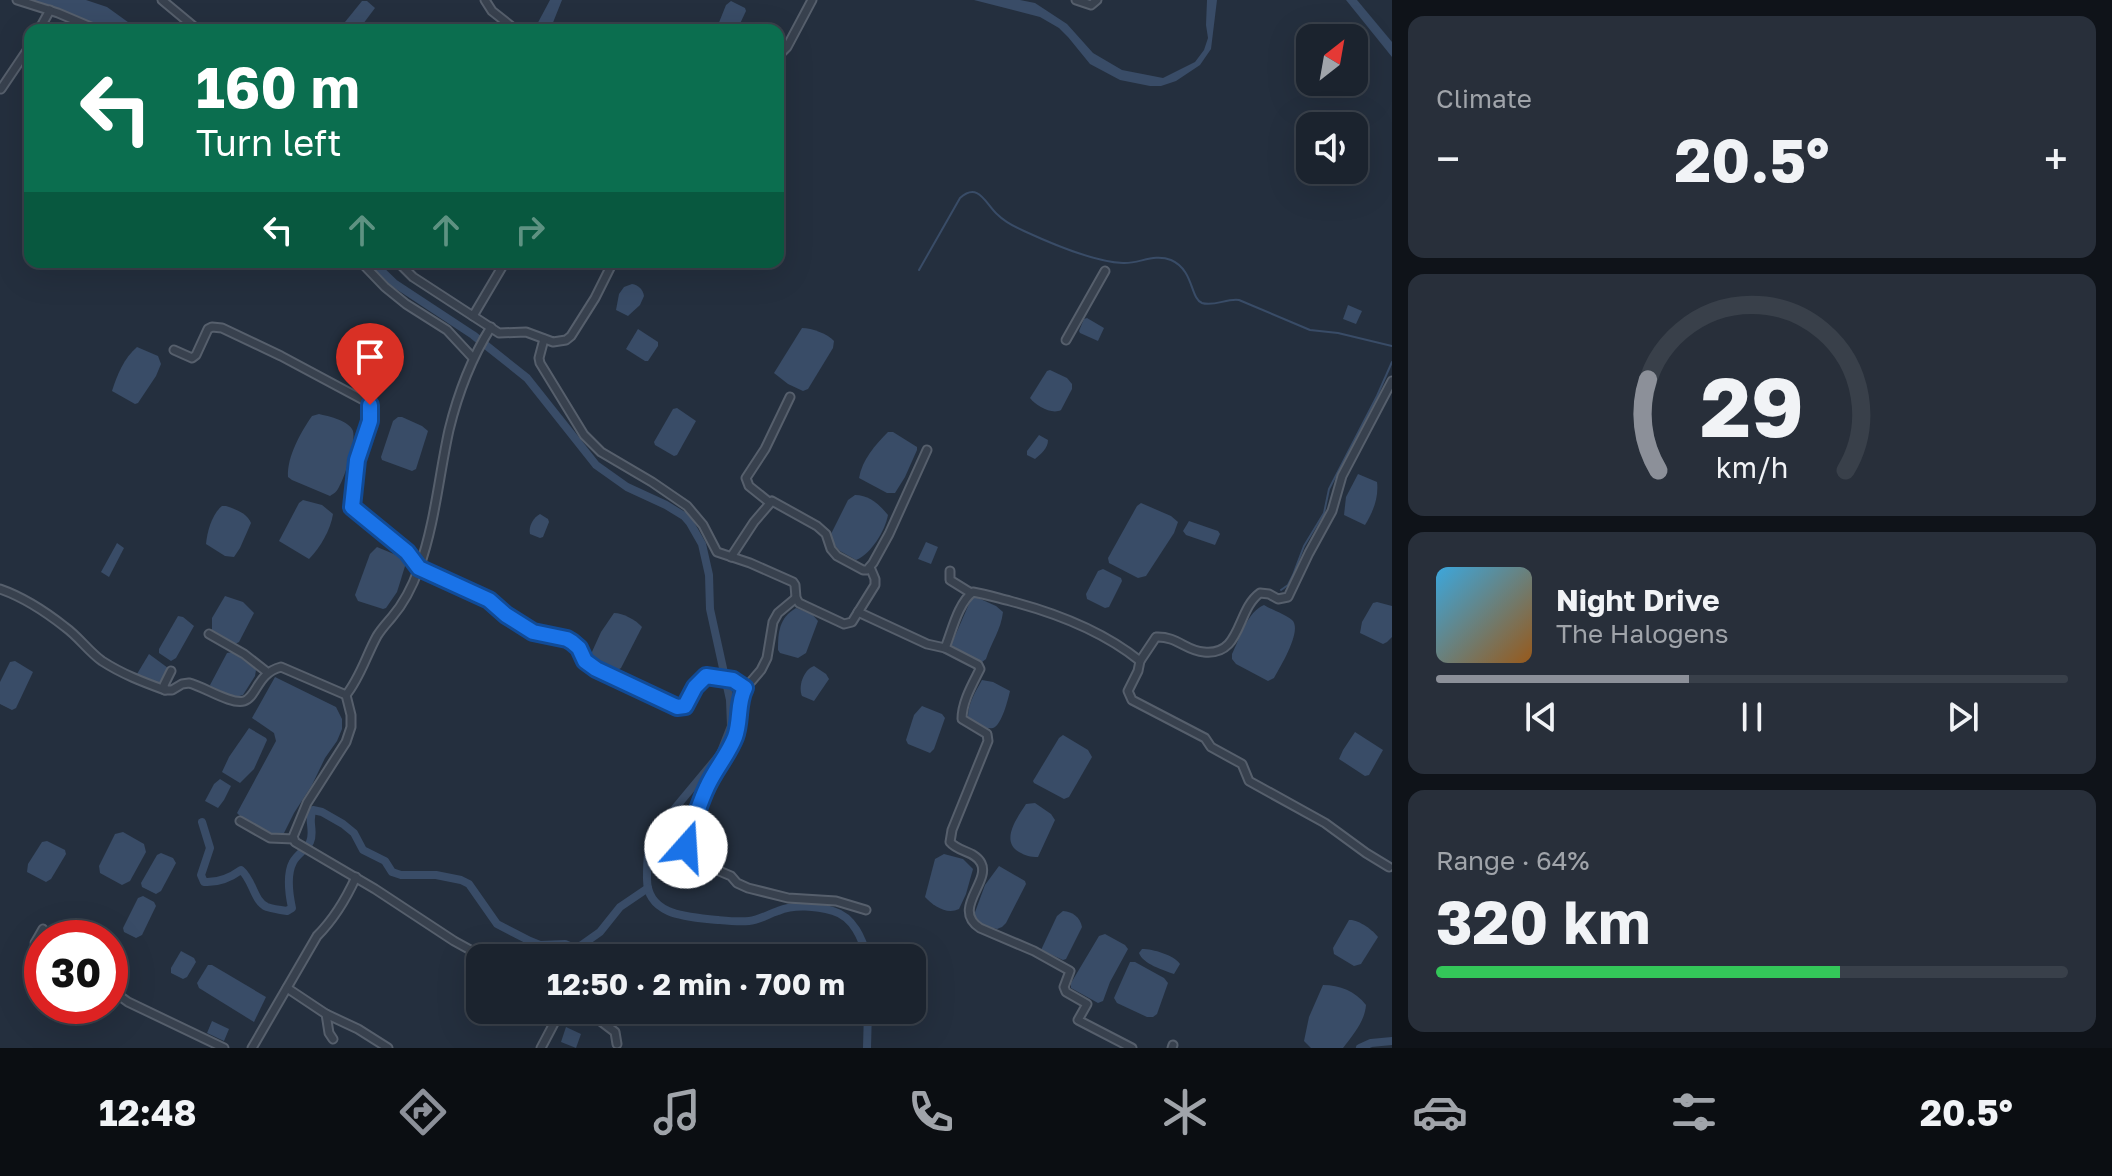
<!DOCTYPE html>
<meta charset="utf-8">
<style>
body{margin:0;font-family:"Golos Text",sans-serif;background:#282f3a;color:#f1f3f6;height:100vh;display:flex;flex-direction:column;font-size:30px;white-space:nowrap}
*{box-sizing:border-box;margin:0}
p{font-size:26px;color:#a0a4aa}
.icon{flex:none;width:44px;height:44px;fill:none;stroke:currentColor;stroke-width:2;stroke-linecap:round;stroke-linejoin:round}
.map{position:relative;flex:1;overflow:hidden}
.drawer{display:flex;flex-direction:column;gap:16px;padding:16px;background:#0f1319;width:720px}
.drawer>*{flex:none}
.hud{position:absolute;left:24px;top:24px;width:760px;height:244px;border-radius:16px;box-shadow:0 8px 32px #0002,0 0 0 2px #39404a;background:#0b6e4f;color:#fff;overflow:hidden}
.needle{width:52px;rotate:31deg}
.fabs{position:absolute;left:1296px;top:24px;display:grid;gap:16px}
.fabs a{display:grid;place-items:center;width:72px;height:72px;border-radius:16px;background:#1b232e;box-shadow:0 8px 32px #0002,0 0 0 2px #39404a;font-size:40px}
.speed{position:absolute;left:24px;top:920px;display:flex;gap:16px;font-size:40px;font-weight:700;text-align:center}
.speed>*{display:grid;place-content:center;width:104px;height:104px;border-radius:50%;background:#1b232e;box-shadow:0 8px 32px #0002,0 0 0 2px #39404a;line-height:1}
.speed .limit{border:12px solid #d22;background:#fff;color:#111}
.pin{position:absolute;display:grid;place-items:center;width:68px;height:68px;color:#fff;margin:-82px -34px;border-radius:50% 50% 50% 0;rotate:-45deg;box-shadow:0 0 8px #0007}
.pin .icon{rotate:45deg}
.me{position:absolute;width:88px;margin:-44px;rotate:19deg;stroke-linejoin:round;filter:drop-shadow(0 0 6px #0008)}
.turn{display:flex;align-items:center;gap:28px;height:168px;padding:0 40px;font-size:36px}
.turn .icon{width:104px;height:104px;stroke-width:2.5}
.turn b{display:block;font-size:56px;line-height:68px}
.lanes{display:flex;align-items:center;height:76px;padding:0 40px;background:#0003;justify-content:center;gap:40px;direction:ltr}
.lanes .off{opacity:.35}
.big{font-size:60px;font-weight:700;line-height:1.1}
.drawer .widget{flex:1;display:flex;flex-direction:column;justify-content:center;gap:12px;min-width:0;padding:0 28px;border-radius:16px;background:#282f3a}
.drawer .dial{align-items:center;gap:0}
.dial svg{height:208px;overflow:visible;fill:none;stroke:#39404a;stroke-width:7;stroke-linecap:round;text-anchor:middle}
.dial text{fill:#f1f3f6;stroke:none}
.song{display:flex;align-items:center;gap:24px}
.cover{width:96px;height:96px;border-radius:12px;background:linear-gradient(135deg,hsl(200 70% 55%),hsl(30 70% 35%))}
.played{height:8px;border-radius:4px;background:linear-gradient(90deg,#8c9099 40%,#39404a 40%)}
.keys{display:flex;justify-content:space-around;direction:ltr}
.heat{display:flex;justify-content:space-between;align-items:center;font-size:44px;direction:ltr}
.charge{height:12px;border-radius:6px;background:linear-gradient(90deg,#34c759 64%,#39404a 0)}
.trip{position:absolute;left:466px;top:944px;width:460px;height:80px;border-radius:16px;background:#1b232e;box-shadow:0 8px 32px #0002,0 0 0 2px #39404a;font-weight:700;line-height:80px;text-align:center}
.dock{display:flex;height:128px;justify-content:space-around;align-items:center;background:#0b0e12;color:#a0a4aa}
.dock .icon{width:56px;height:56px}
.dock .selected{color:#8c9099}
.dock b{font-size:36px;color:#f1f3f6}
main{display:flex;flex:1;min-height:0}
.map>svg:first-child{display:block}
.water{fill:#394c67}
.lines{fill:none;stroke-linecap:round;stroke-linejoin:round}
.stream{stroke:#394c67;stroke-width:2}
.canal{stroke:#394c67;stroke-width:8}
.street-casing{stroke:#565f6c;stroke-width:11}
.street{stroke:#38414e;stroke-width:7}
.route-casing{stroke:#114b97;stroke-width:20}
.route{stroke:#1a73e8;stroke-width:14}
</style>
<main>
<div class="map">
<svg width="1392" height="1048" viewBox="0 0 1392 1048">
<rect width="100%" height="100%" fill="#242f3e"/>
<g class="water">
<path d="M32 0H86L107 7 139 30H108Z"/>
<path d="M550 0H562L550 30H534Z"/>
<path d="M974 0H1020L1035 3 1067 24 1093 53 1122 70 1163 78 1195 62 1204 50 1208 38 1206 25 1207 0H1217L1211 49 1200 65 1176 81 1161 86H1150L1120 80 1090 64 1068 37 1059 28 1040 17Z"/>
<path d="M1346 0H1357L1392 42V57Z"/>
<path d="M362 1H367L375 8 360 28 352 30 345 22Z"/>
<path d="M731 1 745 8 746 11 737 30H723L718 25 726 5Z"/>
<path d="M632 284C639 285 643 290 644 296L640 305 628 316 616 310 619 294 624 287Z"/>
<path d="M1348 305 1362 311 1356 324 1343 319Z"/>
<path d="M1087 318 1104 328 1098 341 1080 333 1079 331 1084 319Z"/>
<path d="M802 328C812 328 828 334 834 341L833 348 808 389 803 391 788 384 774 373Z"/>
<path d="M638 329 658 342V346L648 361H645L626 349Z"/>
<path d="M137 347 158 356 161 364 156 376 138 403 135 404 112 391C117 375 124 358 137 347Z"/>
<path d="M1050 370 1067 378 1072 384V389L1061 410C1052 415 1036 406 1030 398L1047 371Z"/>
<path d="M677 408 696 421 677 455 674 456 655 445 654 442 673 409Z"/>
<path d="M319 414C328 416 350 421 353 431 356 442 345 477 339 487 336 493 334 493 330 496L292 480 288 477C287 456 301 432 312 416Z"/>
<path d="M398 417H402L422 426 428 431 416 469 412 471 382 460 381 457 393 421Z"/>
<path d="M888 432H893L917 447V450L905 477 895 493H887L859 478C862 460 875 445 888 432Z"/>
<path d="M1039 435 1048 440C1048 448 1041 454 1035 459L1027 455V451Z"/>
<path d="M1358 474 1377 482C1379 497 1373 512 1365 525L1344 515 1346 497Z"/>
<path d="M855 495C869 495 879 504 888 515 885 531 871 554 856 560L840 551 831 541 830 536 848 500Z"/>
<path d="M303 500 322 505 333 514C331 529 320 548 309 559L279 541 299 503Z"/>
<path d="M1141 503 1171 516 1178 522 1174 533 1146 576 1138 578 1109 563 1108 558 1137 506Z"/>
<path d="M226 506C235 509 247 513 251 523L240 548 234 557 225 556 206 544C207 532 212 514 222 506Z"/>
<path d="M540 514 548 519 549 522 543 537 540 538 530 534C528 526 534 517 540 514Z"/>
<path d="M1189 521 1218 531 1220 534 1215 545 1186 535 1183 531Z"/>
<path d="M926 542 938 547 931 564 918 559Z"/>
<path d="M117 543 124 548 109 577 101 572Z"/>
<path d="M377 547 401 557 406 563 397 592 386 608 383 609 358 601 355 595 370 554Z"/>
<path d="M1103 569 1121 578 1122 581 1109 607 1105 608 1087 599 1086 594 1098 571Z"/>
<path d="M225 596 243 602 254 613 239 642 235 644 212 630V618Z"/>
<path d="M976 597 996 606 1003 612C1001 630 991 643 986 659L982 662 969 656 951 645 969 604 972 599Z"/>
<path d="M1377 602 1392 606V637L1387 642 1383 644 1360 633 1362 622 1373 603Z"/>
<path d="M1264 605C1272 610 1285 614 1292 620 1303 630 1280 667 1274 678L1268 681 1236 664 1232 659V654C1240 638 1247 612 1264 605Z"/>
<path d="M796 608 812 614 818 621 806 653 798 658 780 653 778 650C778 632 779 618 796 608Z"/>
<path d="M614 613C623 613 636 620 642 627L621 668 616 671 594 659 591 654 601 632Z"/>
<path d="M178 616 183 617 194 626 176 658 171 661 159 653V649Z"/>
<path d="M233 652 256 670 255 676 243 695 236 697 211 687 210 685 227 653Z"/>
<path d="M149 654 168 668 159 685 137 674Z"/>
<path d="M15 661 33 672 16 708 12 710 0 704V682L10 662Z"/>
<path d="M814 666 826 674 829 679 814 701 802 696C798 687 803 670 814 666Z"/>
<path d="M275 677 336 707 342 719V729L337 741 325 758 312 785 294 813 283 835 279 837 240 816 237 813 276 741 274 733 252 718Z"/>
<path d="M982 680 993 682 1010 691C1008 699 1002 725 993 728 985 730 973 721 968 717 968 703 976 691 982 680Z"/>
<path d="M922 706 942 714 945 718 934 749 930 753 908 744 906 740 914 715Z"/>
<path d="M249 728 266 738 267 740 254 769 240 783 222 772 229 757Z"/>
<path d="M1355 732 1383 750 1369 775 1365 776 1339 759 1343 750Z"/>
<path d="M1063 735 1088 750 1092 757 1069 797 1064 799 1034 783 1033 781 1059 738Z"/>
<path d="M220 779 231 786 224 800 218 808 205 801 214 784Z"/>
<path d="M1035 803 1051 814 1055 820 1038 857C1030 857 1026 856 1019 852 1000 841 1017 818 1026 804Z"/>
<path d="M123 832 144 844 146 852 130 881 122 885 100 873 99 866 115 834Z"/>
<path d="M47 841 65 850 66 854 51 879 46 882 27 872 28 864 42 842Z"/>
<path d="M161 853 173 858 176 863 161 891 156 894 142 887 141 883 157 855Z"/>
<path d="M944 854 963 859 973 869 966 894 959 909C947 915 933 906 925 897L935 859Z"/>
<path d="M999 866 1025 881 1026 884 1006 923 1002 927 997 929C988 927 975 925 974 915L985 885Z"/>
<path d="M143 896 154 902 156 906 142 935 136 938 124 932 123 928 138 898Z"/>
<path d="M1063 911C1073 912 1080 917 1082 927L1066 959 1063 960 1041 950 1057 916Z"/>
<path d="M1349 920C1358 919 1373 930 1378 937L1361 964 1354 966 1334 954 1333 948Z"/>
<path d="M1105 934 1125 945 1128 949 1110 982 1103 1001 1098 1003 1071 988V983L1099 936Z"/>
<path d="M1142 949C1153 949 1174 955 1180 964L1174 974C1163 970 1143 964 1139 953Z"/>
<path d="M181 951 194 958 196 962 187 977 183 979 171 973V968Z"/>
<path d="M1130 962H1135L1164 978 1168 983 1157 1014 1153 1017H1147L1117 1003 1114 998Z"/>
<path d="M208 965H212L266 997 254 1022 199 988 197 983Z"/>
<path d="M1323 985C1340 985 1355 991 1366 1005 1365 1021 1353 1035 1343 1048H1311L1304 1041 1309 1017Z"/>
<path d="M212 1021 229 1029 224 1041 207 1033Z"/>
<path d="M566 1027 581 1034 576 1048 561 1042Z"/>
</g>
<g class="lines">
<g class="stream">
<path d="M919 270 960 198C979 181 986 205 998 215 1005 222 1015 227 1024 231 1050 243 1095 262 1123 263 1139 264 1154 253 1171 260 1194 270 1190 298 1202 303 1214 307 1227 298 1239 300L1310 330 1338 333 1392 346"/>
<path d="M1281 590 1288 585 1293 575 1304 546 1324 513 1329 489 1377 396 1392 362"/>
</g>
<g class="canal">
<path d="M372 262 394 283 473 335 527 378 596 465 627 487 666 505 684 516 690 523 702 544 709 575 710 609 730 700 731 726 720 754 656 831C647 846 647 861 647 879 647 917 691 917 718 920 729 921 739 922 749 921 760 920 768 914 778 911 794 904 816 906 833 911 854 917 862 939 868 958"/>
<path d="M202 822 210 848 201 875 204 882C219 883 230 878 241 870 253 880 254 902 267 907 273 909 280 910 287 911L292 908C289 894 286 875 293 862 297 854 307 849 310 842 315 831 307 820 313 810L322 812 343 824 354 833 363 850 385 861 392 872 401 875H436L461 880 469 884 497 924 530 941 540 945 565 944 576 949 600 932 620 907 648 888"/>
<path d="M867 1048 868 1010"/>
<path d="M1360 1048 1371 1043 1392 1041"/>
</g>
<defs>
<g id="street">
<path d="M17 0 58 13 98 30"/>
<path d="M162 0 198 30"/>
<path d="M485 0 492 11 516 30"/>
<path d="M1076 0 1091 5 1097 0"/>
<path d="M39 30 50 10"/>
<path d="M778 56 787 47 812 0"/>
<path d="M1 89 30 46"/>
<path d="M361 262 385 287 406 304 447 330 473 358"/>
<path d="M398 262 413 277 499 333 526 332 553 342 566 340 571 336 595 298 613 262"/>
<path d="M473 316 505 262"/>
<path d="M544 339 539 358 540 363 584 435 601 452 652 482 687 506 703 525 717 552 750 563 793 582 795 585 796 598 799 603 844 624 852 622 875 585V579L870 567"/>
<path d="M1066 340 1105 271"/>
<path d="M174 350 192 358 196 355 208 329 212 327 222 328 281 356 367 402C375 422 361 441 357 460 354 475 354 492 352 507L407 552 419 568 489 600 506 615 533 632 567 639 572 642 579 648 585 661 596 669 677 707 685 706 695 687 706 676 733 680 745 688"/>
<path d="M769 502 749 486 746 478 765 449 790 397"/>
<path d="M731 557 754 522 772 501 817 526 826 534 831 549 837 556 863 570H867L873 563 889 534 927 450"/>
<path d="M950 571V580L971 593"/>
<path d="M0 589C23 597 46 612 65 627 79 637 88 651 102 661 122 674 143 682 165 690"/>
<path d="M796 598 778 613 773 622 767 658 761 670 743 691 737 732 731 748 707 786 684 853 698 862 731 876 737 883 748 888 788 898 836 901 866 910"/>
<path d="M858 612 927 644 945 648 978 665 980 669C972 685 962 702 962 719L987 734 988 741 952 830 950 842C958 852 975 851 981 863 991 882 951 909 980 928L1034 951 1070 971 1064 987 1066 992 1087 1004 1078 1020 1132 1048"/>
<path d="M209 634 244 654 267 672"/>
<path d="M945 648C952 631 958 603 973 592 985 594 998 598 1010 601 1056 613 1103 631 1140 661L1138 671 1128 691 1132 700 1205 738 1211 747 1242 764 1249 781 1325 823 1366 853 1389 867"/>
<path d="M1140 661 1156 637C1177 636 1186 651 1204 652 1242 656 1236 610 1260 593L1269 594 1278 599 1288 597 1309 553 1332 511 1342 476 1392 381"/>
<path d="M171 671 164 685 165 690H172L182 684 189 683C203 686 231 705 244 701 257 697 257 673 281 667L346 695"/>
<path d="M240 821 270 838 294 839"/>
<path d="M42 950 36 946 35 943 43 929"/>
<path d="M485 958 454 941 375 889 295 842 293 837 307 803 346 742 351 727V715L346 695C360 678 366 656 377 636 382 628 387 623 392 617 404 603 413 585 419 568 435 524 439 475 449 430 458 393 471 359 491 327"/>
<path d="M287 988 326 1014 358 1029 388 1048"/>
<path d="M110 989 128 1002 224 1048"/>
<path d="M586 1010 615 1032 617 1044"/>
<path d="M326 1014 329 1033 333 1039"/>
<path d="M252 1048 317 936C334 919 346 899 356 877"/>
<path d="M541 1048 561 1010"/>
<path d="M1172 1048 1173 1045"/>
</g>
</defs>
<use href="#street" class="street-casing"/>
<use href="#street" class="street"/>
</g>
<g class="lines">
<defs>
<path id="route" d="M370 405V421L357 460 352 507 407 552 419 568 489 600 506 615 533 632 567 639 572 642 579 648 585 661 596 669 677 707 685 706 695 687 706 676 733 680 745 688C737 703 741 721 735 737 728 755 715 769 707 787 698 806 692 827 686 847"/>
</defs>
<use href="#route" class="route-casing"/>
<use href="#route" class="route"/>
</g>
</svg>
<div class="fabs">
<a><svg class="needle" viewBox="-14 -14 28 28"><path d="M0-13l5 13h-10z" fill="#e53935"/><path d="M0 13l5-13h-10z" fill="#a0a4aa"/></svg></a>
<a><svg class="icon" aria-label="sound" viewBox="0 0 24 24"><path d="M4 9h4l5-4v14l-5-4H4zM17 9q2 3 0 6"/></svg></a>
</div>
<div class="speed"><div class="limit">30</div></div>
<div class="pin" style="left:370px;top:405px;background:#d93025"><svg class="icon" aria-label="arrive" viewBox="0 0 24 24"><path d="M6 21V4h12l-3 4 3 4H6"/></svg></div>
<svg class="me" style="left:686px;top:847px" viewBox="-20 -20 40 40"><circle r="19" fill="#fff"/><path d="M0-13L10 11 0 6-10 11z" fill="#1a73e8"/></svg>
<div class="trip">12:50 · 2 min · 700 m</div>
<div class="hud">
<div class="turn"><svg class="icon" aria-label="left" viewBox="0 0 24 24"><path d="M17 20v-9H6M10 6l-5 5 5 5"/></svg><div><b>160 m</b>Turn left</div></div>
<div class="lanes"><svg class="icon" aria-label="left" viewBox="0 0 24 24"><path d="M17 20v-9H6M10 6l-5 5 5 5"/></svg><svg class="icon off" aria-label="ahead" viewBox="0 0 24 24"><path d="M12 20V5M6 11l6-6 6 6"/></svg><svg class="icon off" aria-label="ahead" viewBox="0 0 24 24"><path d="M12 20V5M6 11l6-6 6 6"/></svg><svg class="icon off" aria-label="right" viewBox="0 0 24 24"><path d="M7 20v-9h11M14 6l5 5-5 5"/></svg></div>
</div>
</div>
<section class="drawer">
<div class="widget"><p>Climate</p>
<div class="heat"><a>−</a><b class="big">20.5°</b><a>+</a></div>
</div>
<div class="widget dial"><svg viewBox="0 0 100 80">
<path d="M14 69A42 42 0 1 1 86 69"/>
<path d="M14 69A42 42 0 0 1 10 34" stroke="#8c9099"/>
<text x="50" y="56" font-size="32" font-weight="700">29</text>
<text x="50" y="72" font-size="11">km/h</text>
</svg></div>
<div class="widget">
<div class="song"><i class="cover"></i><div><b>Night Drive</b><p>The Halogens</p></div></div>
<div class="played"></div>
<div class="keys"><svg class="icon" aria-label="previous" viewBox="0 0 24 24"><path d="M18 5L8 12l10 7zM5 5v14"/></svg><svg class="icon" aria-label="pause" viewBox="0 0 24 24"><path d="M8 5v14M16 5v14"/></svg><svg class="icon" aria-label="next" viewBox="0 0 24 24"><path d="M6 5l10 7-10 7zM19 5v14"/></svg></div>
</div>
<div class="widget"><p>Range · 64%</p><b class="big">320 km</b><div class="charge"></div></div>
</section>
</main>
<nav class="dock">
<b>12:48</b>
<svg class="icon selected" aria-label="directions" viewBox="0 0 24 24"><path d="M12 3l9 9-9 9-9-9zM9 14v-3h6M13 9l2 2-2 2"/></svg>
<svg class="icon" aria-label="music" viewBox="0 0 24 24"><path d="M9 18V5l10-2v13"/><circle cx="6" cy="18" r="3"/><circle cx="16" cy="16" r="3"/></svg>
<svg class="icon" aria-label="phone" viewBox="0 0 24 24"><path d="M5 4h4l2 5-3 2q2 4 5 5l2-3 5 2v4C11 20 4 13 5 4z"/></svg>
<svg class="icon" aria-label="climate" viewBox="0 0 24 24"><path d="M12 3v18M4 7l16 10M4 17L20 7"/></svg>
<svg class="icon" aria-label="car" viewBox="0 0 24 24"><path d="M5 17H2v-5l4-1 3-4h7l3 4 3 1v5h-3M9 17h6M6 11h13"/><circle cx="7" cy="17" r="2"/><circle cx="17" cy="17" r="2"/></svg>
<svg class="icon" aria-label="filters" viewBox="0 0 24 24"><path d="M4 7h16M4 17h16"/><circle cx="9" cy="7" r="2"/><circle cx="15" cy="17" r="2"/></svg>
<b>20.5°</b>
</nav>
